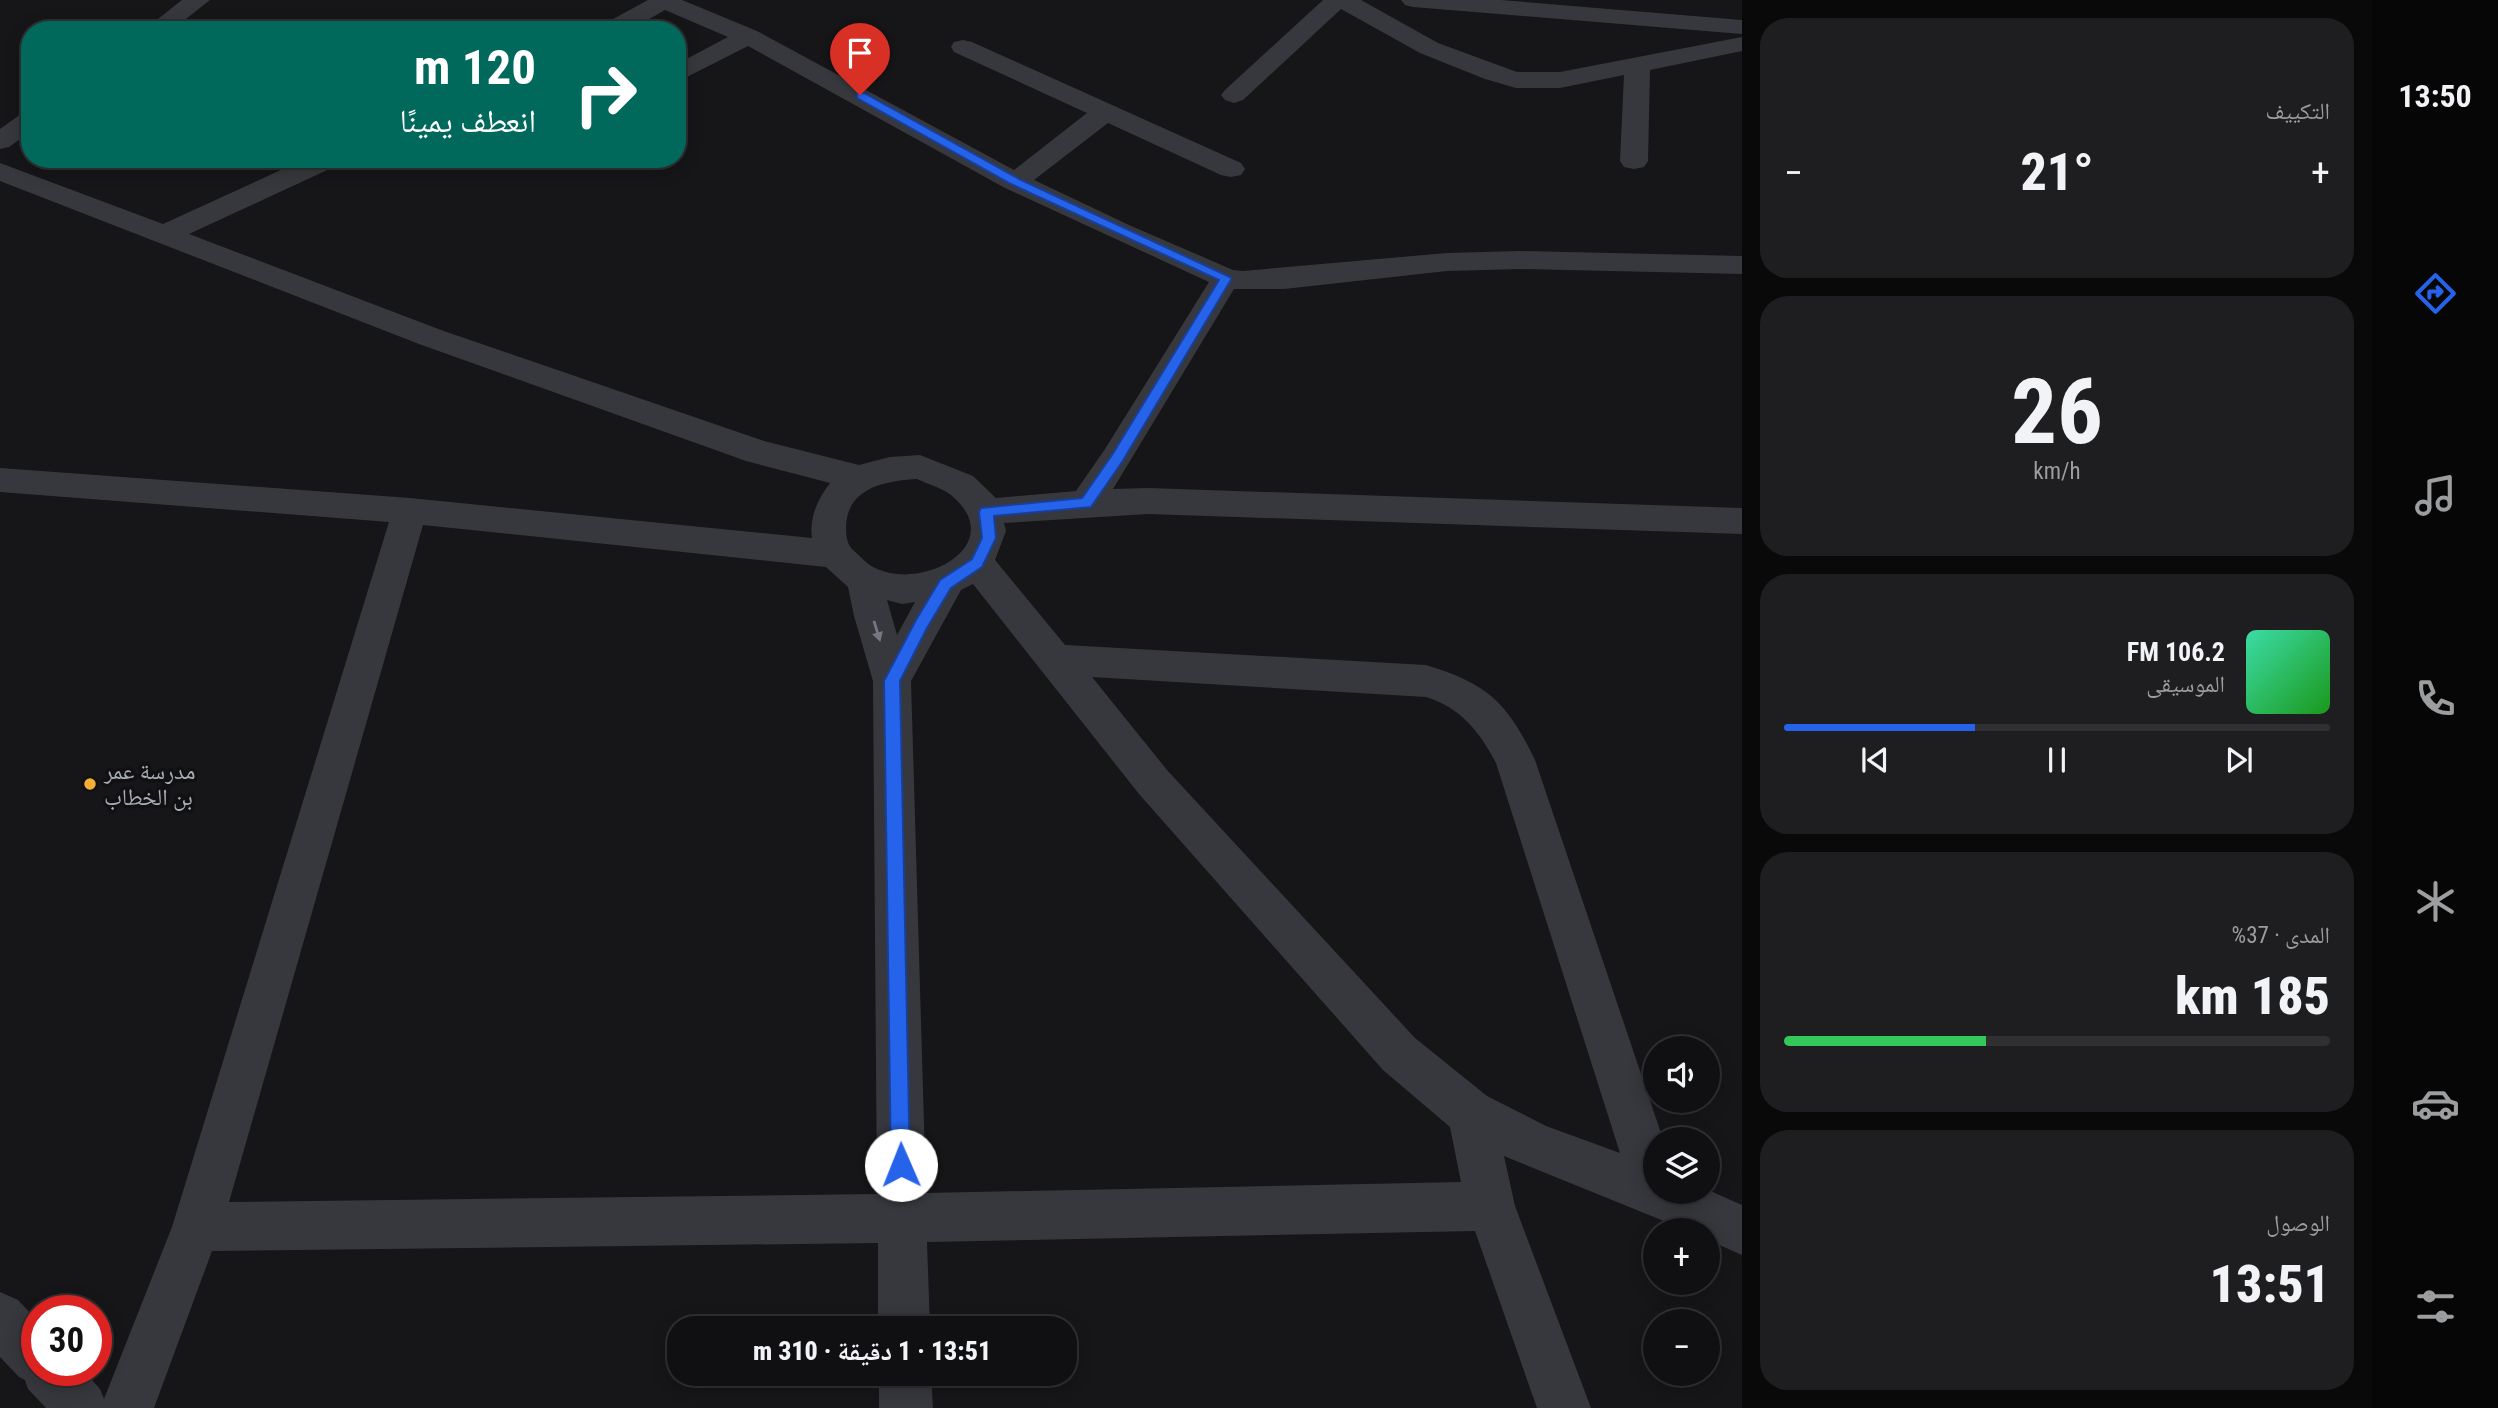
<!DOCTYPE html>
<html lang="ar">
<meta charset="utf-8">
<style>
body{margin:0;font-family:"Roboto Condensed","Noto Naskh Arabic",sans-serif;background:#1e1e20;color:#f1f3f6;direction:rtl;height:100vh;display:flex;flex-direction:column;font-size:26px;white-space:nowrap}
*{box-sizing:border-box;margin:0}
p{font-size:23px;color:#9c9d9f}
.icon{flex:none;width:38px;height:38px;fill:none;stroke:currentColor;stroke-width:2;stroke-linecap:round;stroke-linejoin:round}
.map{position:relative;flex:1;overflow:hidden;direction:ltr}
.sheet{display:flex;flex-direction:column;gap:18px;padding:18px;background:#09090a;width:630px}
.sheet>*{flex:none}
.top-card{position:absolute;left:21px;top:21px;width:665px;height:147px;border-radius:28px;box-shadow:0 4px 18px #0003,0 0 0 2px #303032;direction:rtl;background:#00695c;color:#fff;overflow:hidden}
.buttons{position:absolute;left:1643px;top:1036px;display:grid;gap:14px}
.buttons a{display:grid;place-items:center;width:77px;height:77px;border-radius:50%;background:#101012;box-shadow:0 4px 18px #0003,0 0 0 2px #303032;font-size:35px}
.speed{position:absolute;left:21px;top:1295px;display:flex;gap:14px;font-size:35px;font-weight:700;text-align:center}
.speed>*{display:grid;place-content:center;width:91px;height:91px;border-radius:50%;background:#101012;box-shadow:0 4px 18px #0003,0 0 0 2px #303032;line-height:1}
.speed .limit{border:10px solid #d22;background:#fff;color:#111}
.pin{position:absolute;display:grid;place-items:center;width:60px;height:60px;color:#fff;margin:-72px -30px;border-radius:50% 50% 50% 0;rotate:-45deg;box-shadow:0 0 7px #0007}
.pin .icon{rotate:45deg}
.me{position:absolute;width:77px;margin:-38px;rotate:359deg;stroke-linejoin:round;filter:drop-shadow(0 0 5px #0008)}
.turn{display:flex;align-items:center;gap:24px;height:147px;padding:0 35px;font-size:32px}
.turn .icon{width:91px;height:91px;stroke-width:2.5}
.turn b{display:block;font-size:49px;line-height:60px}
.big{font-size:52px;font-weight:800;line-height:1.1}
.sheet .card{flex:1;display:flex;flex-direction:column;justify-content:center;gap:10px;min-width:0;padding:0 24px;border-radius:28px;background:#1e1e20}
.sheet .dial{align-items:center;gap:0}
.dial b{font-size:91px;line-height:1}
.song{display:flex;align-items:center;gap:21px}
.cover{width:84px;height:84px;border-radius:10px;background:linear-gradient(135deg,hsl(160 70% 55%),hsl(120 70% 35%))}
.played{height:7px;border-radius:4px;background:linear-gradient(90deg,#2563eb 35%,#303032 35%)}
.keys{display:flex;justify-content:space-around;direction:ltr}
.heat{display:flex;justify-content:space-between;align-items:center;font-size:38px;direction:ltr}
.charge{height:10px;border-radius:5px;background:linear-gradient(90deg,#34c759 37%,#303032 0)}
.trip{position:absolute;left:667px;top:1316px;width:410px;height:70px;border-radius:28px;background:#101012;box-shadow:0 4px 18px #0003,0 0 0 2px #303032;font-weight:800;line-height:70px;text-align:center;direction:rtl}
main{display:flex;flex:1;min-height:0}
.tab-bar{display:flex;flex-direction:column;width:126px;justify-content:space-around;align-items:center;background:#060607;color:#9c9d9f}
.tab-bar .icon{width:49px;height:49px}
.tab-bar .selected{color:#2563eb}
.tab-bar b{font-size:32px;color:#f1f3f6}
.map>svg:first-child{display:block}
.lines{fill:none;stroke-linecap:round;stroke-linejoin:round}
.street{fill:#37383d;fill-rule:evenodd}
.oneway{fill:#757881}
.route{fill:#2563eb;stroke:#184099;stroke-width:2}
.poi-dot{fill:#f2b134;stroke:#111113;stroke-width:2.5}
.labels{text-anchor:middle;stroke-width:7;stroke-linejoin:round;paint-order:stroke}
.poi-label{font-size:23px;fill:#a8adb8;stroke:#111113;text-anchor:start}
</style>
<main>
<nav class="tab-bar">
<b>13:50</b>
<svg class="icon selected" aria-label="directions" viewBox="0 0 24 24"><path d="M12 3l9 9-9 9-9-9zM9 14v-3h6M13 9l2 2-2 2"/></svg>
<svg class="icon" aria-label="music" viewBox="0 0 24 24"><path d="M9 18V5l10-2v13"/><circle cx="6" cy="18" r="3"/><circle cx="16" cy="16" r="3"/></svg>
<svg class="icon" aria-label="phone" viewBox="0 0 24 24"><path d="M5 4h4l2 5-3 2q2 4 5 5l2-3 5 2v4C11 20 4 13 5 4z"/></svg>
<svg class="icon" aria-label="climate" viewBox="0 0 24 24"><path d="M12 3v18M4 7l16 10M4 17L20 7"/></svg>
<svg class="icon" aria-label="car" viewBox="0 0 24 24"><path d="M5 17H2v-5l4-1 3-4h7l3 4 3 1v5h-3M9 17h6M6 11h13"/><circle cx="7" cy="17" r="2"/><circle cx="17" cy="17" r="2"/></svg>
<svg class="icon" aria-label="filters" viewBox="0 0 24 24"><path d="M4 7h16M4 17h16"/><circle cx="9" cy="7" r="2"/><circle cx="15" cy="17" r="2"/></svg>
</nav>
<section class="sheet">
<div class="card"><p>التكييف</p>
<div class="heat"><a>−</a><b class="big">21°</b><a>+</a></div>
</div>
<div class="card dial"><b>26</b><p>km/h</p></div>
<div class="card">
<div class="song"><i class="cover"></i><div><b>106.2 FM</b><p>الموسيقى</p></div></div>
<div class="played"></div>
<div class="keys"><svg class="icon" aria-label="previous" viewBox="0 0 24 24"><path d="M18 5L8 12l10 7zM5 5v14"/></svg><svg class="icon" aria-label="pause" viewBox="0 0 24 24"><path d="M8 5v14M16 5v14"/></svg><svg class="icon" aria-label="next" viewBox="0 0 24 24"><path d="M6 5l10 7-10 7zM19 5v14"/></svg></div>
</div>
<div class="card"><p>المدى · 37%</p><b class="big">185 km</b><div class="charge"></div></div>
<div class="card"><p>الوصول</p><b class="big">13:51</b></div>
</section>
<div class="map">
<svg width="1742" height="1408" viewBox="0 0 1742 1408">
<rect width="100%" height="100%" fill="#161618"/>
<g class="lines">
<g class="street">
<path d="M182 0H210L172 30H144Z"/>
<path d="M648 0H682L757 31 1014 170 1087 113 954 52 951 47 954 42 963 40 972 42 1241 163 1245 169 1241 175 1231 177 1221 175 1108 123 1034 180 1129 225 1233 270 1243 271 1447 253 1519 251 1742 256V274L1519 269 1447 271 1284 289H1234L1113 489 1148 488 1742 508V534L1148 514 1004 523 1006 531 995 560 1065 645 1426 665C1488 684 1507 702 1535 760L1663 1139H1656V1192L1708 1190 1742 1205V1255L1708 1240V1230H1686L1504 1156 1515 1206 1591 1408H1537L1475 1231 927 1242 930 1328H878V1243L212 1251 154 1408H46L28 1389 25 1380 19 1377 0 1357V1292L18 1300 37 1320V1370H83L100 1389 104 1399 172 1227 389 522 0 492V468L410 498 812 538C809 517 818 499 830 483L746 461 419 344 0 181V163L163 224 305 159H341L338 165 189 234 441 330 764 441 859 465 890 457 920 455 973 476 996 498 1076 491 1105 449 1209 282 1005 188 748 46 677 82V64L728 37 665 10 630 30H599L602 25ZM917 479C928 484 942 488 951 495 1010 544 924 592 875 568 868 565 861 557 854 551 847 545 846 536 846 527 847 487 886 481 917 479ZM423 525 826 567 848 587 854 616 873 681 877 1194 229 1202ZM973 584 1139 794 1383 1070 1450 1127 1461 1182 926 1193 911 681 961 590ZM887 600 902 604 915 602 897 635ZM1092 677 1426 697C1460 707 1480 732 1496 763L1620 1153 1546 1126 1487 1096 1415 1038 1167 770Z"/>
<path d="M1323 0H1361L1438 43 1517 72H1560L1742 37V51L1650 70 1648 161 1644 167 1634 169 1624 167 1620 161 1624 75 1560 88H1516L1485 79 1420 53 1341 9 1243 100 1234 103 1225 100 1221 95 1225 90Z"/>
<path d="M1401 0H1501L1742 20V34L1413 7 1405 5Z"/>
<path d="M30 112V132L9 147 0 149V129L21 114Z"/>
<path d="M879 1374H931L933 1408H879Z"/>
</g>
</g>
<defs><path id="oneway-solid" d="M-6-.8H1V-3.2L6.5 0L1 3.2V.8H-6Z" transform="scale(1.75)"/></defs>
<use class="oneway" href="#oneway-solid" transform="translate(877 631) rotate(73)"/>
<path class="route" d="M857 93H864L1019 179 1232 278 1122 462 1091 507 994 516 996 538 982 567 951 588 927 628 900 681 910 1165 908 1172 901 1175 894 1172 891 1165 884 681 916 620 940 580 972 559 982 538 979 512 981 508 1082 498 1112 455 1219 280 1011 184 857 98Z"/>
<circle class="poi-dot" cx="90" cy="784" r="7"/>
<g class="labels">
<g class="poi-label">
<text x="104" y="779">مدرسة عمر<tspan x="104" dy="26">بن الخطاب</tspan></text>
</g>
</g>
</svg>
<div class="buttons">
<a><svg class="icon" aria-label="sound" viewBox="0 0 24 24"><path d="M4 9h4l5-4v14l-5-4H4zM17 9q2 3 0 6"/></svg></a>
<a><svg class="icon" aria-label="layers" viewBox="0 0 24 24"><path d="M12 4l9 5-9 5-9-5zM3 14l9 5 9-5"/></svg></a>
<a>+</a>
<a>−</a>
</div>
<div class="speed"><div class="limit">30</div></div>
<div class="pin" style="left:860px;top:95px;background:#d93025"><svg class="icon" aria-label="arrive" viewBox="0 0 24 24"><path d="M6 21V4h12l-3 4 3 4H6"/></svg></div>
<svg class="me" style="left:901px;top:1165px" viewBox="-20 -20 40 40"><circle r="19" fill="#fff"/><path d="M0-13L10 11 0 6-10 11z" fill="#2563eb"/></svg>
<div class="trip">13:51 · 1 دقيقة · 310 m</div>
<div class="top-card">
<div class="turn"><svg class="icon" aria-label="right" viewBox="0 0 24 24"><path d="M7 20v-9h11M14 6l5 5-5 5"/></svg><div><b>120 m</b>انعطف يمينًا</div></div>
</div>
</div>
</main>
